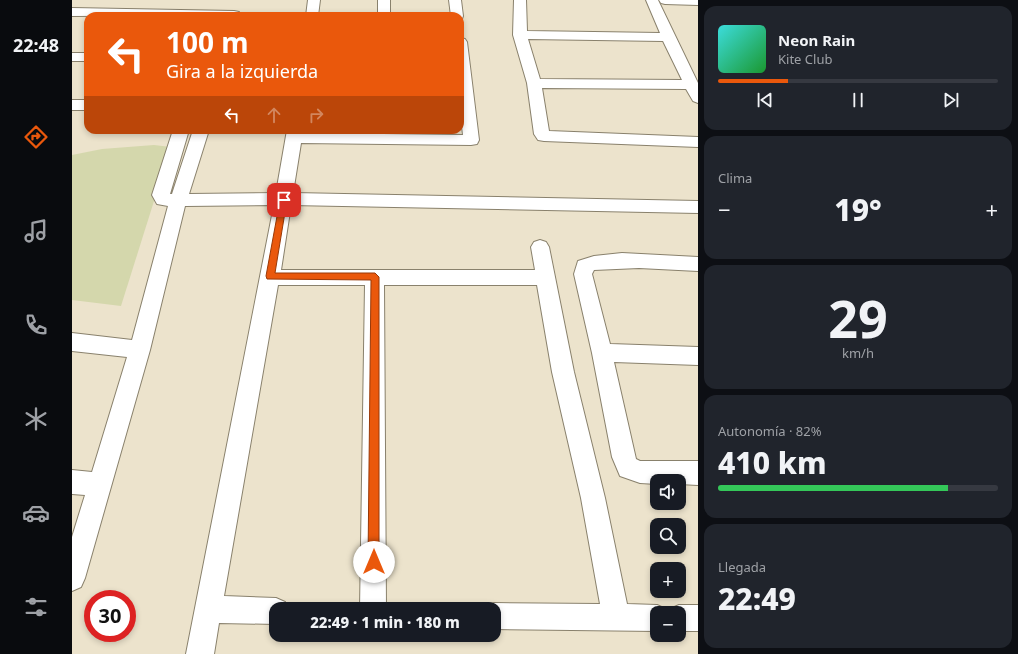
<!DOCTYPE html>
<html lang="es">
<meta charset="utf-8">
<style>
body{margin:0;font-family:"Noto Sans",sans-serif;background:#20242c;color:#f1f3f6;height:100vh;display:flex;flex-direction:column;font-size:15px;white-space:nowrap}
*{box-sizing:border-box;margin:0}
p{font-size:13px;color:#9ea1a6}
.icon{flex:none;width:22px;height:22px;fill:none;stroke:currentColor;stroke-width:2;stroke-linecap:round;stroke-linejoin:round}
.map{position:relative;flex:1;overflow:hidden}
.details{display:flex;flex-direction:column;gap:6px;padding:6px;background:#0d0f14;width:320px}
.details>*{flex:none}
.top-card{position:absolute;left:12px;top:12px;width:380px;height:122px;border-radius:12px;box-shadow:0 2px 6px #0003;background:#ea580c;color:#fff;overflow:hidden}
.buttons{position:absolute;left:578px;top:474px;display:grid;gap:8px}
.buttons a{display:grid;place-items:center;width:36px;height:36px;border-radius:8px;background:#171b24;box-shadow:0 2px 6px #0003;font-size:20px}
.speed{position:absolute;left:12px;top:590px;display:flex;gap:8px;font-size:20px;font-weight:700;text-align:center}
.speed>*{display:grid;place-content:center;width:52px;height:52px;border-radius:50%;background:#171b24;box-shadow:0 2px 6px #0003;line-height:1}
.speed .limit{border:6px solid #d22;background:#fff;color:#111}
.pin{position:absolute;display:grid;place-items:center;width:34px;height:34px;color:#fff;margin:-17px;border-radius:8px;box-shadow:0 2px 6px #0006}
.me{position:absolute;width:44px;margin:-22px;rotate:0deg;stroke-linejoin:round;filter:drop-shadow(0 0 3px #0008)}
.turn{display:flex;align-items:center;gap:14px;height:84px;padding:0 16px;font-size:18px}
.turn .icon{width:52px;height:52px;stroke-width:2.5}
.turn b{display:block;font-size:28px;line-height:34px}
.lanes{display:flex;align-items:center;height:38px;padding:0 16px;background:#0003;justify-content:center;gap:20px;direction:ltr}
.lanes .off{opacity:.35}
.big{font-size:30px;font-weight:800;line-height:1.1}
.details .widget{flex:1;display:flex;flex-direction:column;justify-content:center;gap:6px;min-width:0;padding:0 14px;border-radius:12px;background:#20242c}
.details .dial{align-items:center;gap:0}
.dial b{font-size:52px;line-height:1}
.song{display:flex;align-items:center;gap:12px}
.cover{width:48px;height:48px;border-radius:6px;background:linear-gradient(135deg,hsl(180 70% 55%),hsl(130 70% 35%))}
.played{height:4px;border-radius:2px;background:linear-gradient(90deg,#ea580c 25%,#363941 25%)}
.keys{display:flex;justify-content:space-around;direction:ltr}
.heat{display:flex;justify-content:space-between;align-items:center;font-size:22px;direction:ltr}
.charge{height:6px;border-radius:3px;background:linear-gradient(90deg,#34c759 82%,#363941 0)}
.trip{position:absolute;left:197px;top:602px;width:232px;height:40px;border-radius:12px;background:#171b24;box-shadow:0 2px 6px #0003;font-weight:800;line-height:40px;text-align:center}
main{display:flex;flex:1;min-height:0}
.menu{display:flex;flex-direction:column;width:72px;justify-content:space-around;align-items:center;background:#090b0e;color:#9ea1a6}
.menu .icon{width:28px;height:28px}
.menu .current{color:#ea580c}
.menu b{font-size:18px;color:#f1f3f6}
.map>svg:first-child{display:block}
.green{fill:#d4d7ac}
.lines{fill:none;stroke-linecap:round;stroke-linejoin:round}
.street-casing{stroke:#89816c;stroke-width:2}
.street{fill:#fff;fill-rule:evenodd}
.route{fill:#ea580c;stroke:#983908}
</style>
<main>
<nav class="menu">
<b>22:48</b>
<svg class="icon current" aria-label="directions" viewBox="0 0 24 24"><path d="M12 3l9 9-9 9-9-9zM9 14v-3h6M13 9l2 2-2 2"/></svg>
<svg class="icon" aria-label="music" viewBox="0 0 24 24"><path d="M9 18V5l10-2v13"/><circle cx="6" cy="18" r="3"/><circle cx="16" cy="16" r="3"/></svg>
<svg class="icon" aria-label="phone" viewBox="0 0 24 24"><path d="M5 4h4l2 5-3 2q2 4 5 5l2-3 5 2v4C11 20 4 13 5 4z"/></svg>
<svg class="icon" aria-label="climate" viewBox="0 0 24 24"><path d="M12 3v18M4 7l16 10M4 17L20 7"/></svg>
<svg class="icon" aria-label="car" viewBox="0 0 24 24"><path d="M5 17H2v-5l4-1 3-4h7l3 4 3 1v5h-3M9 17h6M6 11h13"/><circle cx="7" cy="17" r="2"/><circle cx="17" cy="17" r="2"/></svg>
<svg class="icon" aria-label="filters" viewBox="0 0 24 24"><path d="M4 7h16M4 17h16"/><circle cx="9" cy="7" r="2"/><circle cx="15" cy="17" r="2"/></svg>
</nav>
<div class="map">
<svg width="626" height="654" viewBox="0 0 626 654">
<rect width="100%" height="100%" fill="#ece3cc"/>
<path class="green" d="M82 145 99 147 49 306 0 300V155L30 149Z"/>
<g class="lines">
<defs>
<g id="street">
<path d="M236 0H248L246 16H234Z"/>
<rect x="306" y="0" width="12" height="16"/>
<path d="M377 0H389L391 16 390 19H388V16H379Z"/>
<path d="M442 0H454L455 31 588 33 574 0H586L626 83V103L621 101 614 89 470 88 477 131 626 137V147L472 141 466 140 462 134 455 83 441 35ZM456 39 591 41 610 80 468 79Z"/>
<path d="M587 0H626V5L593 4 589 3Z"/>
<path d="M0 8 162 11 167 12 168 15 0 16Z"/>
<path d="M388 38 393 39 395 42 407 140 405 144 399 145 229 143 221 193 626 201V213L219 205 209 270H463L459 247 462 242 468 240 474 242 477 247 502 372 533 498 555 604 585 605 594 609 596 612 598 609 607 605H626V631H607V613H585V631L422 629V609H412L413 607 422 603 528 604 509 498 480 372 465 285H312L314 609H288L293 285H206L152 596 204 598 213 602 216 609H204V624L147 623 142 654H114L202 205 113 206 78 350 13 578 9 587 0 591V537L13 495 0 494V470L20 472 55 357 0 351V333L60 340 96 206 85 204 80 195 101 130H117L98 194H100L121 130H137L117 194 204 193 215 130H231L230 133 391 135 388 109Z"/>
<rect x="0" y="53" width="16" height="8"/>
<rect x="0" y="100" width="16" height="10"/>
<path d="M550 253 626 257V271L567 268 522 270 520 274 538 344 626 347V365L542 362 564 459 568 461H626V485L607 484V481H585V484L568 483 548 476 540 457 520 353 502 274 506 261 522 256Z"/>
</g>
</defs>
<use href="#street" class="street-casing"/>
<use href="#street" class="street"/>
</g>
<path class="route" d="M212 197 215 200 203 273H303L307 277V562L306 566 302 567 297 566 296 562 299 280 195 279 194 276 208 200Z"/>
</svg>
<div class="buttons">
<a><svg class="icon" aria-label="sound" viewBox="0 0 24 24"><path d="M4 9h4l5-4v14l-5-4H4zM17 9q2 3 0 6"/></svg></a>
<a><svg class="icon" aria-label="search" viewBox="0 0 24 24"><circle cx="10" cy="10" r="6"/><path d="M15 15l6 6"/></svg></a>
<a>+</a>
<a>−</a>
</div>
<div class="speed"><div class="limit">30</div></div>
<div class="pin" style="left:212px;top:200px;background:#d93025"><svg class="icon" aria-label="arrive" viewBox="0 0 24 24"><path d="M6 21V4h12l-3 4 3 4H6"/></svg></div>
<svg class="me" style="left:302px;top:562px" viewBox="-20 -20 40 40"><circle r="19" fill="#fff"/><path d="M0-13L10 11 0 6-10 11z" fill="#ea580c"/></svg>
<div class="trip">22:49 · 1 min · 180 m</div>
<div class="top-card">
<div class="turn"><svg class="icon" aria-label="left" viewBox="0 0 24 24"><path d="M17 20v-9H6M10 6l-5 5 5 5"/></svg><div><b>100 m</b>Gira a la izquierda</div></div>
<div class="lanes"><svg class="icon" aria-label="left" viewBox="0 0 24 24"><path d="M17 20v-9H6M10 6l-5 5 5 5"/></svg><svg class="icon off" aria-label="ahead" viewBox="0 0 24 24"><path d="M12 20V5M6 11l6-6 6 6"/></svg><svg class="icon off" aria-label="right" viewBox="0 0 24 24"><path d="M7 20v-9h11M14 6l5 5-5 5"/></svg></div>
</div>
</div>
<section class="details">
<div class="widget">
<div class="song"><i class="cover"></i><div><b>Neon Rain</b><p>Kite Club</p></div></div>
<div class="played"></div>
<div class="keys"><svg class="icon" aria-label="previous" viewBox="0 0 24 24"><path d="M18 5L8 12l10 7zM5 5v14"/></svg><svg class="icon" aria-label="pause" viewBox="0 0 24 24"><path d="M8 5v14M16 5v14"/></svg><svg class="icon" aria-label="next" viewBox="0 0 24 24"><path d="M6 5l10 7-10 7zM19 5v14"/></svg></div>
</div>
<div class="widget"><p>Clima</p>
<div class="heat"><a>−</a><b class="big">19°</b><a>+</a></div>
</div>
<div class="widget dial"><b>29</b><p>km/h</p></div>
<div class="widget"><p>Autonomía · 82%</p><b class="big">410 km</b><div class="charge"></div></div>
<div class="widget"><p>Llegada</p><b class="big">22:49</b></div>
</section>
</main>
